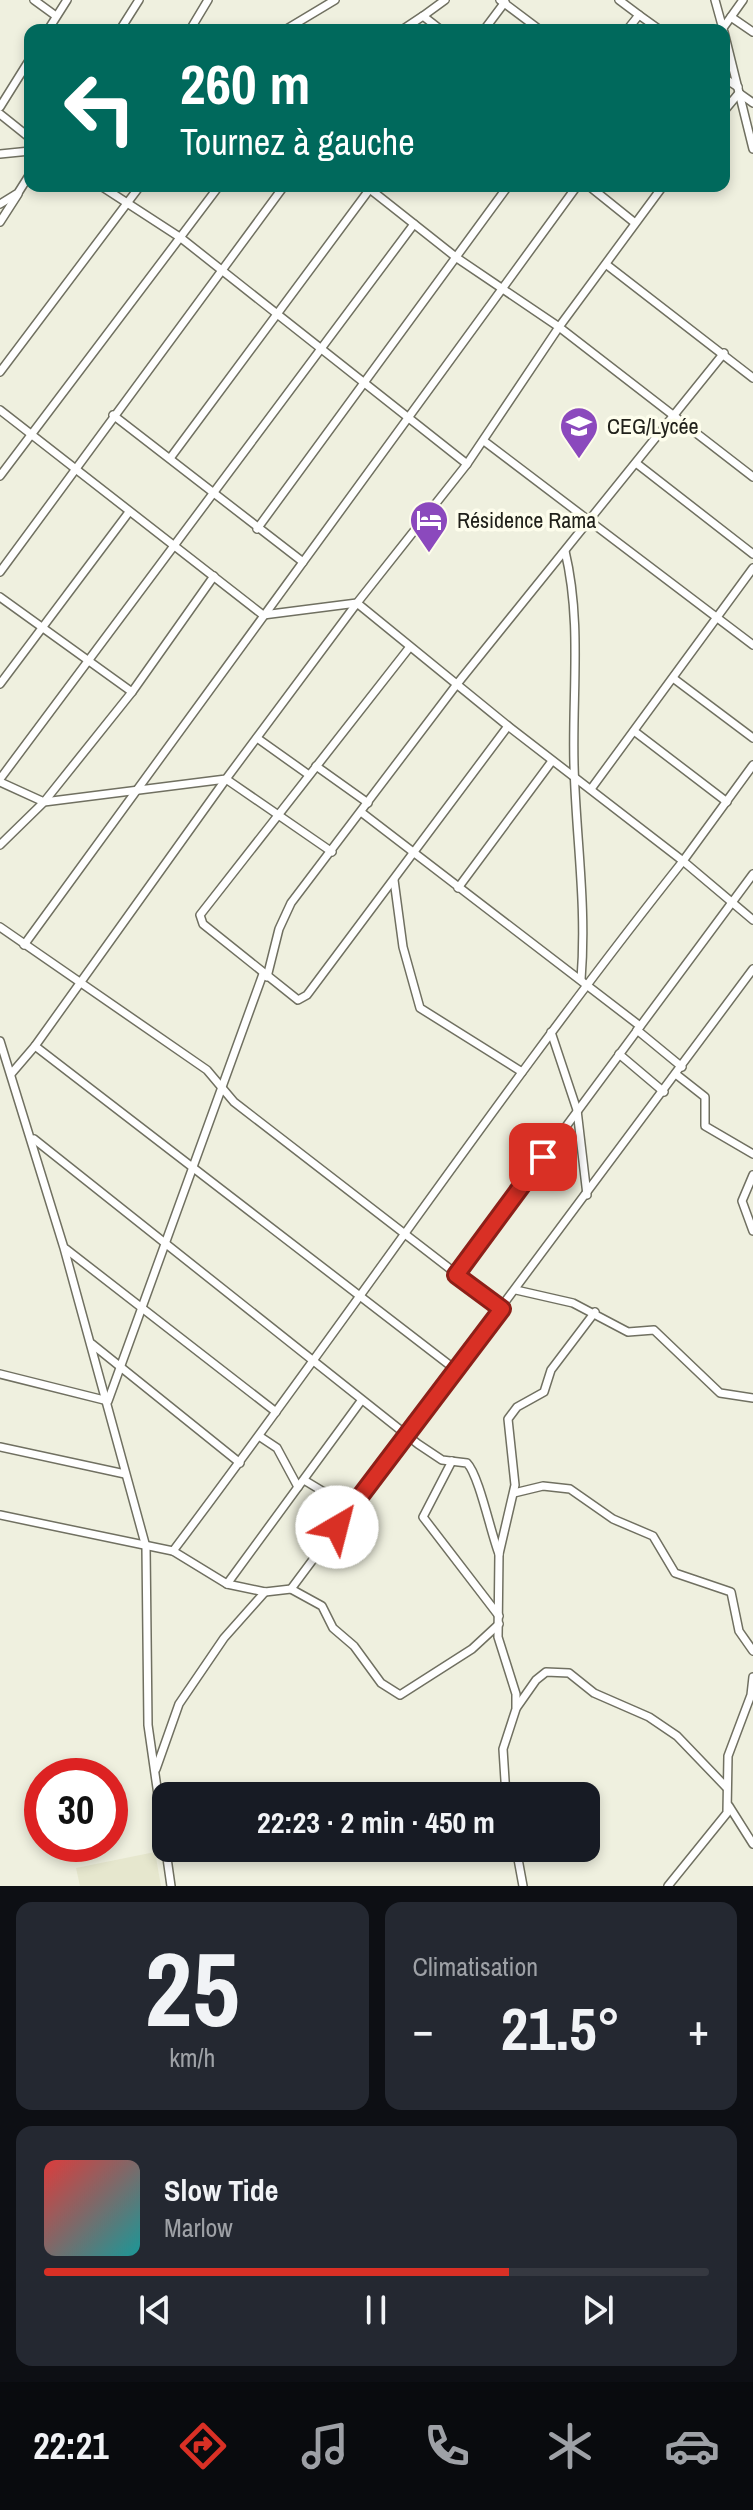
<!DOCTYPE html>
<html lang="fr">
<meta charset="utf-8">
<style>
body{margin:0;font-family:"Archivo Narrow",sans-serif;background:#242831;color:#f1f3f6;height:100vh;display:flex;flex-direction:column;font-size:30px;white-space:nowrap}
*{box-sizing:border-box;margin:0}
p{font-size:26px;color:#9ea1a6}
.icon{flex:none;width:44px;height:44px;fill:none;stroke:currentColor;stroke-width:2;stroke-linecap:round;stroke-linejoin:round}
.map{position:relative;height:1886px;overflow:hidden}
.drawer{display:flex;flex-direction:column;gap:16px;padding:16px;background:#0d0f14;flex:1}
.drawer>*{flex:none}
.guide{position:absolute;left:24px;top:24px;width:706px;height:168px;border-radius:16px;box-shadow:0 4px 12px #0003;background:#00695c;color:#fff;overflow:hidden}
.speed{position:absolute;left:24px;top:1758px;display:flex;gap:16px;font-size:40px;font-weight:700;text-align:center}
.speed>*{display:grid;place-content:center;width:104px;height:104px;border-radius:50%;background:#171b24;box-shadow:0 4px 12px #0003;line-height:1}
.speed .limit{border:12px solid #d22;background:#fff;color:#111}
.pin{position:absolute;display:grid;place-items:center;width:68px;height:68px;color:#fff;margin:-34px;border-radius:16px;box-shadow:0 4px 12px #0006}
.me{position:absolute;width:88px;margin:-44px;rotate:37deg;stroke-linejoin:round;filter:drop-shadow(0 0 6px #0008)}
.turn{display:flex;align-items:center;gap:28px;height:168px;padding:0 24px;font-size:36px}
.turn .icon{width:104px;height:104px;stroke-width:2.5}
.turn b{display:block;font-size:56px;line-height:68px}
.big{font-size:60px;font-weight:700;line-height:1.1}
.drawer .tile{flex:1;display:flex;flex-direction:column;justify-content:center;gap:12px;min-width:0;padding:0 28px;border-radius:16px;background:#242831}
.drawer .dial{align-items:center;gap:0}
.dial b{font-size:104px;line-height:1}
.song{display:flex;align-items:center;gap:24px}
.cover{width:96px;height:96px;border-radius:12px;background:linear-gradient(135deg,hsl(0 70% 55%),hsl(180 70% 35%))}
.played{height:8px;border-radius:4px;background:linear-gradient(90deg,#d93025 70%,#363941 70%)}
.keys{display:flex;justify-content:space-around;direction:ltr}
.heat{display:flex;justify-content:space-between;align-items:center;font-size:44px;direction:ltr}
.drawer .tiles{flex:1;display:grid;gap:16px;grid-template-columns:1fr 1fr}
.tile:last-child{grid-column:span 2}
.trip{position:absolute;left:152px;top:1782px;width:448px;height:80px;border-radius:16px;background:#171b24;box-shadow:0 4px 12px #0003;font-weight:700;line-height:80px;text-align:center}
.tabs{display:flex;height:128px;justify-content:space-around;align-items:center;background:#090b0e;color:#9ea1a6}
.tabs .icon{width:56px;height:56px}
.tabs .current{color:#d93025}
.tabs b{font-size:36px;color:#f1f3f6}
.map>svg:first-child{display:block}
.built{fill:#e6e7ce}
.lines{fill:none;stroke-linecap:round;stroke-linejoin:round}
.minor-casing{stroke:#707061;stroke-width:10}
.minor{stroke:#fff;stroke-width:7}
.route-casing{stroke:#8d1f18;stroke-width:20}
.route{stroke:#d93025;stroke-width:14}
.labels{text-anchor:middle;stroke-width:7;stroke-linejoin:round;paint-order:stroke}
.poi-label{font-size:22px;fill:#20201a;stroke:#fdfdec;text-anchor:start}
</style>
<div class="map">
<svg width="753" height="1886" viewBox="0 0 753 1886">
<rect width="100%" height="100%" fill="#eff0df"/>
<path class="built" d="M155 1852 161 1886H80L76 1868Z"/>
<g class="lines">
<defs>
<g id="minor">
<path d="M34 0 56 16"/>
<path d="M500 0 540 30"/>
<path d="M619 0 639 15"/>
<path d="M715 0 723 29"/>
<path d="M423 16 445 0"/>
<path d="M731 17 753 32"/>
<path d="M723 28 743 0"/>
<path d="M48 30 67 0"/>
<path d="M120 30 139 0"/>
<path d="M190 30 208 0"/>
<path d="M285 30 335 0"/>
<path d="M402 30 423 16 441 30"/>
<path d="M484 30 505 2"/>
<path d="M627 30 639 15 660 30"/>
<path d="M724 32 753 149"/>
<path d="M724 78 738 87"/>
<path d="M739 93 753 103"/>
<path d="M0 107 30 59"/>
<path d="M724 111 739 93"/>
<path d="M0 114 30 138"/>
<path d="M0 154 30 151"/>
<path d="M366 186 457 258 559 327 467 464"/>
<path d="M589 186 635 223"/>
<path d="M663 186 559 327 753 477"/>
<path d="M0 204 18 193 30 174"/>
<path d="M0 222 18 194"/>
<path d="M607 265 753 378"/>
<path d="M0 372 140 186"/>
<path d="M0 410 263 615 357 603 467 464 181 238 101 186"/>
<path d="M113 415 303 562"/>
<path d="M484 441 753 645"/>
<path d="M171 457 372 186"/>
<path d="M636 463 753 554"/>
<path d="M0 476 219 186"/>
<path d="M257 529 508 186"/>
<path d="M565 551C582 622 572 693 574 765 576 839 587 905 581 980"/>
<path d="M0 572 284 186"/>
<path d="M0 597 132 692"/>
<path d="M409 648 200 915 203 924 298 1000 307 995 508 726"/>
<path d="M673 678 753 738"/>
<path d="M0 684 129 512"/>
<path d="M634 731 727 802"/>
<path d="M257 738 309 775"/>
<path d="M753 765 683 861 753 920"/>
<path d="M316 766 368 803"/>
<path d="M0 779 414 224"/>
<path d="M0 782 44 802 132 692 214 576"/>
<path d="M591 789 753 568"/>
<path d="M361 812 640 1026"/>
<path d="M0 845 44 802 226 779 357 603 508 726 683 861C505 1085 345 1323 173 1551"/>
<path d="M394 880 403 947 420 1008 522 1072"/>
<path d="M458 888 552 761"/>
<path d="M0 927 207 1070 234 1102 502 1309"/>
<path d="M24 945 577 186"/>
<path d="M267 977 279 929 291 903 457 684 724 353"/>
<path d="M637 1030 682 1067"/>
<path d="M551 1032 577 1110 587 1195"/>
<path d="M0 1041 64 1248 146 1547 148 1725 171 1886"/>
<path d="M35 1046 456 1370"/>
<path d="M619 1054 664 1092"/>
<path d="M11 1074 35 1046 226 779 332 852"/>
<path d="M677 1075 705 1097V1126L753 1154"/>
<path d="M34 1139 418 1444 442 1460 467 1463C479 1475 491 1534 499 1554"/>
<path d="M753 1175 742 1201 753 1231"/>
<path d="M66 1249 276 1412"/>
<path d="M456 1275 753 874"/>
<path d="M516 1290 573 1303 628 1332 654 1330 720 1393 753 1398"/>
<path d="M92 1344 240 1463"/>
<path d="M0 1374 108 1401 263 974"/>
<path d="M259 1436 277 1448 298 1487"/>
<path d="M0 1447 125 1474"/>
<path d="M452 1461 423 1517 499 1616"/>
<path d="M304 1480 352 1509"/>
<path d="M514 1493 543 1486 570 1489 613 1519 653 1536 675 1573 731 1592 739 1631 753 1651"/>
<path d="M0 1515 173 1551 227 1584 265 1592 291 1589 753 969"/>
<path d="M227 1584 361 1401"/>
<path d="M291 1589 322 1606 333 1628 354 1646 381 1683 400 1695 472 1649 499 1624"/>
<path d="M517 1707 536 1680 546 1672 569 1673 594 1693 649 1717 677 1736 726 1787"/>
<path d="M156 1769 179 1704 224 1638 265 1592"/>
<path d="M506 1796 503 1749 516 1709V1694L498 1637 499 1554 515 1485 508 1419 517 1407 544 1392 551 1370 595 1312"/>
<path d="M729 1806 753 1844"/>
<path d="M516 1848 523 1886"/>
<path d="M668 1886 727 1813 728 1756 751 1695 753 1677"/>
</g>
</defs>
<use href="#minor" class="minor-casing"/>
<use href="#minor" class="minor"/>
</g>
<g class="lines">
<defs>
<path id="route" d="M337 1527 502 1309 456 1275 543 1157"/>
</defs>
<use href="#route" class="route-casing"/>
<use href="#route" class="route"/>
</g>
<defs>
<symbol id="school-pin" viewBox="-11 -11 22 30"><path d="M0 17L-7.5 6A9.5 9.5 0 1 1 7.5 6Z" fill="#8b49bd" stroke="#fdfdec"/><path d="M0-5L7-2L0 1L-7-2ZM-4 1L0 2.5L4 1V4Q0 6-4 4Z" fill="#fff"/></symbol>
<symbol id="hotel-pin" viewBox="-11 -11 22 30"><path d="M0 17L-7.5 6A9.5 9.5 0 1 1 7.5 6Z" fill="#8b49bd" stroke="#fdfdec"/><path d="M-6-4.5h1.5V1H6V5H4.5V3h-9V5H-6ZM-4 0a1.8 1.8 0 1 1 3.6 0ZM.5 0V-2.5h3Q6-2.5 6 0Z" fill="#fff"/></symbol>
</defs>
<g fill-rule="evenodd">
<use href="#school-pin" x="557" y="404" width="44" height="60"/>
<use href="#hotel-pin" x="407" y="498" width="44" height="60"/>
</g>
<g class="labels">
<g class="poi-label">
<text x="607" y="434">CEG/Lycée</text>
<text x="457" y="528">Résidence Rama</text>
</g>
</g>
</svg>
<div class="speed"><div class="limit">30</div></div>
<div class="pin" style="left:543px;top:1157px;background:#d93025"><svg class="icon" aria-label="arrive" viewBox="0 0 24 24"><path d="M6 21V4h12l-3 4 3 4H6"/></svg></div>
<svg class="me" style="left:337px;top:1527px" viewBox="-20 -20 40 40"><circle r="19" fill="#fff"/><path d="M0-13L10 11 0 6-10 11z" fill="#d93025"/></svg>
<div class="trip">22:23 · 2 min · 450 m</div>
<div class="guide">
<div class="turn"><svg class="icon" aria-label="left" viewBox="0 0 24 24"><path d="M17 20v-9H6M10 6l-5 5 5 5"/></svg><div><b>260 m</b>Tournez à gauche</div></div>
</div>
</div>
<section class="drawer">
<div class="tiles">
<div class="tile dial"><b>25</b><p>km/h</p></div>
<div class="tile"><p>Climatisation</p>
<div class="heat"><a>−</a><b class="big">21.5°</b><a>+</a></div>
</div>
<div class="tile">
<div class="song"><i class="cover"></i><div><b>Slow Tide</b><p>Marlow</p></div></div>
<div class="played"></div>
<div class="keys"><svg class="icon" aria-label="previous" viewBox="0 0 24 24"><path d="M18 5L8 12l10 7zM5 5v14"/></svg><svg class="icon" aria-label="pause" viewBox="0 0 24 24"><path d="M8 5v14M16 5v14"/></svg><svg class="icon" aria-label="next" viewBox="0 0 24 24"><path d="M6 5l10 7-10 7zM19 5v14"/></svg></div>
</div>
</div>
</section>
<nav class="tabs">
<b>22:21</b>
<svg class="icon current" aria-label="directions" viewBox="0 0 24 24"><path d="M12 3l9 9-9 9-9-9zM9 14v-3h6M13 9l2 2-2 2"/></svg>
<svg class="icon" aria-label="music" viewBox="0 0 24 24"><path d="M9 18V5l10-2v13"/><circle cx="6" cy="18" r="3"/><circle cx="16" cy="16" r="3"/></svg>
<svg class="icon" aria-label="phone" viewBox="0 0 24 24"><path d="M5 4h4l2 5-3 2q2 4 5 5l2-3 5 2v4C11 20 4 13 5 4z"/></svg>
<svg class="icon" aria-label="climate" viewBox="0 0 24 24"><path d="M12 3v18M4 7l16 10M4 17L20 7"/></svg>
<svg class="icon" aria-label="car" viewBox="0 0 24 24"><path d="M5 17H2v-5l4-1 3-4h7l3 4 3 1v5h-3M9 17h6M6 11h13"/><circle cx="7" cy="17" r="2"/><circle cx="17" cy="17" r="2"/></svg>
</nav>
